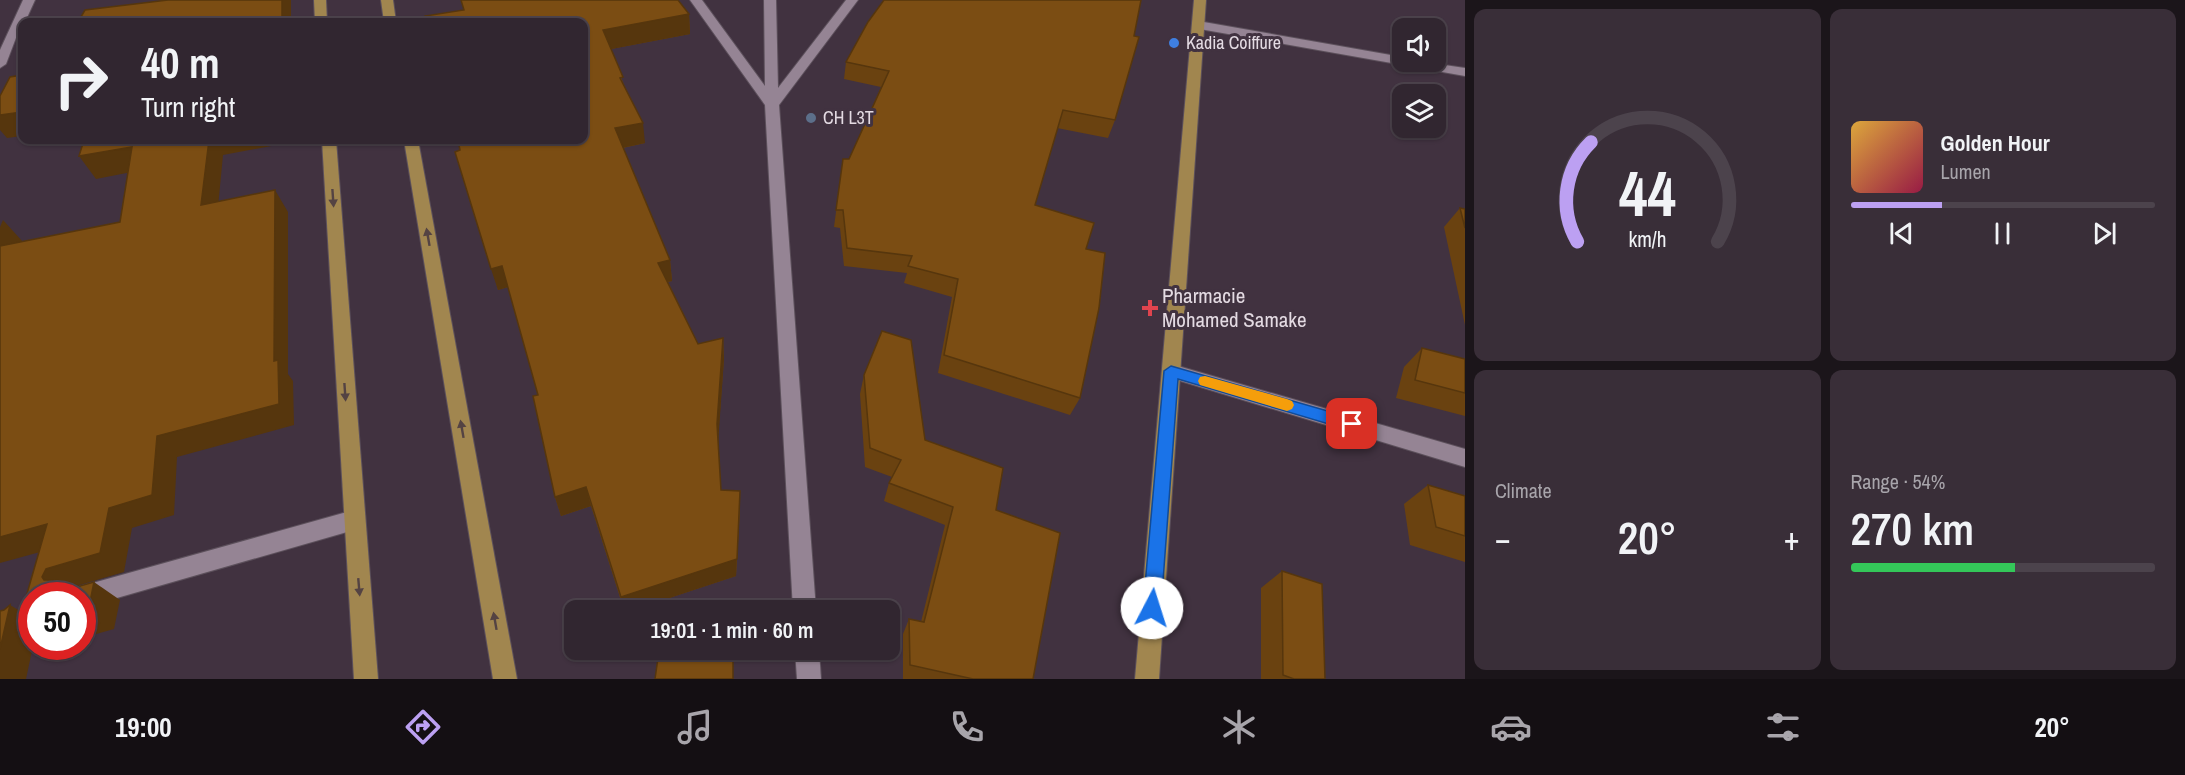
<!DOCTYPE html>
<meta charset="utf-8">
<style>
body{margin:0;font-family:"Archivo Narrow",sans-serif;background:#392e38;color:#f1f3f6;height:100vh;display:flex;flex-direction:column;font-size:22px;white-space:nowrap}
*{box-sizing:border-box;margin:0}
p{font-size:20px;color:#a8a5ab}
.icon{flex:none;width:33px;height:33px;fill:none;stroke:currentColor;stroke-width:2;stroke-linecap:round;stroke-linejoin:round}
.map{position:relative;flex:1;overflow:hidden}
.side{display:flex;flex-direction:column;gap:9px;padding:9px;background:#1b151a;width:720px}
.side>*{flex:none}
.guide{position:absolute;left:18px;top:18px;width:570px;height:126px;border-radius:12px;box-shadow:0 2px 4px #0004,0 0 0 2px #4c434c;background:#312630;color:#f1f3f6;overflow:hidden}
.fabs{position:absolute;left:1392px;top:18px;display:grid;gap:12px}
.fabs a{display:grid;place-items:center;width:54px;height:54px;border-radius:12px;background:#312630;box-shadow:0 2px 4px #0004,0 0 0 2px #4c434c;font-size:30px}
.speed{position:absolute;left:18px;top:582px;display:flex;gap:12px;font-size:30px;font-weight:700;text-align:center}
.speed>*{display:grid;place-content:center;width:78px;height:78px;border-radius:50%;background:#312630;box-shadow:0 2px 4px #0004,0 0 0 2px #4c434c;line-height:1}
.speed .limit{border:9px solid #d22;background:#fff;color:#111}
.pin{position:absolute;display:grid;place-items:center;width:51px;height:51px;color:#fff;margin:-26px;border-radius:12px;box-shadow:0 3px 9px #0006}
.me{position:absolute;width:66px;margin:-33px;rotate:5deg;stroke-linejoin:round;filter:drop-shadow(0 0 4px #0008)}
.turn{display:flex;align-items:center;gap:21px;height:126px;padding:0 24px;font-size:27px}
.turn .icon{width:78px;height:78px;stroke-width:2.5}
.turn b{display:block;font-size:42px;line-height:51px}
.big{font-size:45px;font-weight:600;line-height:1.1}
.side .tile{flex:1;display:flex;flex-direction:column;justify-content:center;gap:9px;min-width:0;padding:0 21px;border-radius:12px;background:#392e38}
.side .dial{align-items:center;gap:0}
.dial svg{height:156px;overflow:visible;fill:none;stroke:#4c434c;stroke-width:7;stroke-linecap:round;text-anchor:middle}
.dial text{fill:#f1f3f6;stroke:none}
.song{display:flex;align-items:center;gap:18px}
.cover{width:72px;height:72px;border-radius:9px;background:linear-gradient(135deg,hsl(40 70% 55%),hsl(340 70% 35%))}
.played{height:6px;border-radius:3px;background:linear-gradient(90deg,#bca0f2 30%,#4c434c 30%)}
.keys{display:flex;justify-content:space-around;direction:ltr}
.heat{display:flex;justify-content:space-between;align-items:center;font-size:33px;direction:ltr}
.charge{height:9px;border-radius:4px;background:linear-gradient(90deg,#34c759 54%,#4c434c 0)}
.side .tiles{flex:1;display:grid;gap:9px;grid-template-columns:repeat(2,1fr)}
.trip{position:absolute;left:564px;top:600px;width:336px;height:60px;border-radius:12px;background:#312630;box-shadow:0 2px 4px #0004,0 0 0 2px #4c434c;font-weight:600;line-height:60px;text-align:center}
.menu{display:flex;height:96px;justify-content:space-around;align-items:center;background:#140f13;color:#a8a5ab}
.menu .icon{width:42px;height:42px}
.menu .on{color:#bca0f2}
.menu b{font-size:27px;color:#f1f3f6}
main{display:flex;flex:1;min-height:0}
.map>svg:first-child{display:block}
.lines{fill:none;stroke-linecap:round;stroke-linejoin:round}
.minor-casing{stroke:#5c505b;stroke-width:2}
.major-casing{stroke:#5c505b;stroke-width:2}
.minor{fill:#958494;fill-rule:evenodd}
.major{fill:#a1864f;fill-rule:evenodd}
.wall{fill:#6a4210}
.shaded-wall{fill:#56360d}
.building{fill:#7b4d13;stroke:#56360d;stroke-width:1.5}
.oneway{fill:#544343}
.route{fill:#1a73e8;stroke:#114b97;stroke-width:1.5}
.slow{fill:#f59e0b}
.shop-dot{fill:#3f7fe0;stroke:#413240;stroke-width:2}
.service-dot{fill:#5c6f8a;stroke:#413240;stroke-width:2}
.health-dot{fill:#e0444e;stroke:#413240;stroke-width:2}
.labels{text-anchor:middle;stroke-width:6;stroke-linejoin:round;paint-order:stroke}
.far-poi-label{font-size:18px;fill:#e4dbe3;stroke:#413240;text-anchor:start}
.poi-label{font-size:21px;fill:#e4dbe3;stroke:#413240;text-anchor:start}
</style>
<main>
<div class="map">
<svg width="1465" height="679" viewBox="0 0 1465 679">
<rect width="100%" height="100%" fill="#413240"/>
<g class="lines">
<defs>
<g id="minor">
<path d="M23 0H35L25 22H22L6 64 0 68V50Z"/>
<path d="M690 0H702L765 86 764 0H776L778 88 846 0H858L779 105 816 610H793L765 105Z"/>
<path d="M1198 21 1402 57V62H1424L1465 68V76L1194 28 1192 25Z"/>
<path d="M1171 364 1465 449V467L1164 376 1162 371 1164 366Z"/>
<path d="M354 510 362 513 365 520 362 527 354 530 82 608V596H71L74 589 82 586Z"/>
<path d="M795 650H819L821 679H797Z"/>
</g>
<g id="major">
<path d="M314 0H326L327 22H315Z"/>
<path d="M381 0H393L396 22H384Z"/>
<path d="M1194 0H1206L1159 679H1135Z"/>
<path d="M322 140H336L378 679H354Z"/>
<path d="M404 140H418L517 679H493Z"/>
</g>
</defs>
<use href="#minor" class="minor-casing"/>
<use href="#major" class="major-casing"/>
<use href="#minor" class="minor"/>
<use href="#major" class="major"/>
</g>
<g class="wall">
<path d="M461 0H678L689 14 690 34 611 49 645 143 623 148 670 260 672 281 668 282 698 344 723 338 724 359 718 438 721 490 740 510 736 576 633 610H624L591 506 561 516 555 497 538 395 508 287 498 290 460 150 464 10Z"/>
<path d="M846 62 1115 120 1108 138 1057 128 1035 205 1086 249 1080 398 1070 415 938 373 952 297 904 283 907 273 844 266 840 228 834 227 843 159H849L881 87 844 79Z"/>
<path d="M1460 208 1465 209V325L1444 227Z"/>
<path d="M1422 348 1465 359V416L1396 398 1404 367Z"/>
<path d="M864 375 925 440 996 510 1033 679H903V634L909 619 921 622 945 525 884 501 889 483 892 477 865 467 860 394Z"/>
<path d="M1428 485 1465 496V562L1410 545 1404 504Z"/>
<path d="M1282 571 1325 679H1261V588Z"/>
</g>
<g class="shaded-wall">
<path d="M282 0H291V22H278Z"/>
<path d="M689 14 690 34 606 50 603 30Z"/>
<path d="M22 112V136L7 138 0 130V115Z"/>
<path d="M643 123 645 143 617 149 615 128Z"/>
<path d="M209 140H283L282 144 223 155 216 228 201 205Z"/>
<path d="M132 147 147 169 96 179 79 156Z"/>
<path d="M275 190 288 212V374L293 381 294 425 177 457 174 515 132 528 124 572 73 587 70 592 60 596 53 590 42 577 46 569 157 436 274 361Z"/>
<path d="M3 220 23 242 0 255V227Z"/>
<path d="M670 260 672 281 660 283 658 263Z"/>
<path d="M502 266 508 287 498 290 491 269Z"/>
<path d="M723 338 724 359 718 444 717 424Z"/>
<path d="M586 487 591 506 561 516 555 497Z"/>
<path d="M740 491 736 576 633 610H624L621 597Z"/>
<path d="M47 524 73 543 0 563V537Z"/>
<path d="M94 582 120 600 114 629 82 638V614Z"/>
<path d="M10 605 32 618V646H33L26 679H0V649Z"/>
</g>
<g class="building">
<path d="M168 0H282V18H278V22H78L85 10Z"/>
<path d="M461 0H678L689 14 603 30 623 77 620 78 643 123 615 128 670 260 658 263 698 344 723 338 717 424 721 490 740 491 737 559 621 597 586 487 555 497 533 396 538 395 502 266 491 269 455 152 460 150 458 140H584V22H427L425 16 464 10Z"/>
<path d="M884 0H1141L1134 36 1139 37 1115 120 1063 110 1035 205 1094 223 1086 249 1105 253 1099 308 1080 398 944 355 958 279 908 266 912 256 847 248 843 210H836L843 159H849L889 71 846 62 868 22Z"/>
<path d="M22 75V112L0 115V96L10 77Z"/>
<path d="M84 140H209L201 205 275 190 274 361 278 360 279 404 157 436 152 495 109 508 100 553 46 569 42 577 44 580H53V590L56 593 94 582 88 612 82 614V596H32V628L16 632 47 524 0 537V246L120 222 132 147 79 156Z"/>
<path d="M1460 208 1465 209V228Z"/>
<path d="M882 331 911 340 925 440 1003 468 996 510 1060 533 1033 679H973L910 665 909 619 924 622 953 507 889 483 901 460 870 448 864 375Z"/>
<path d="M1422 348 1465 359V393L1415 380Z"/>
<path d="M1428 485 1465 496V536L1436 527Z"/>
<path d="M1282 571 1322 584 1325 679H1294L1283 675Z"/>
<path d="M10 605 0 649V611L4 610Z"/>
<path d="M659 651 733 659V679H655Z"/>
</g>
<defs><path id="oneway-solid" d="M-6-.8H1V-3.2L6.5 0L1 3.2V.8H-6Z" transform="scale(1.5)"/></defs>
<g class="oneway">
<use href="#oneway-solid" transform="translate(333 198) rotate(86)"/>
<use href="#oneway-solid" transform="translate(428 237) rotate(-100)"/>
<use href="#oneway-solid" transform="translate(345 392) rotate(86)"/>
<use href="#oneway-solid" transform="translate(462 429) rotate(-100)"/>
<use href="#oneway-solid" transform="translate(359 587) rotate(85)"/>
<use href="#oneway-solid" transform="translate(495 621) rotate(-100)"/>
</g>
<path class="route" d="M1171 366 1352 418 1357 420 1359 424 1357 429 1352 431 1178 379 1161 608 1159 614 1152 617 1146 614 1143 608 1164 371Z"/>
<path class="slow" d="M1205 376 1287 399 1292 401 1294 405 1292 409 1287 411 1200 385 1198 381 1200 377Z"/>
<circle class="shop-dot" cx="1174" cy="43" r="6"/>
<circle class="service-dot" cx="811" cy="118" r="6"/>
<path class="health-dot" d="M1147 299h6v6h6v6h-6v6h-6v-6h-6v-6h6z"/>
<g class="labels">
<g class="far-poi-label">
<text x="1186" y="49">Kadia Coiffure</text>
<text x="823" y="124">CH L3T</text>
</g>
<g class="poi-label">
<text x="1162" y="303">Pharmacie<tspan x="1162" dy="24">Mohamed Samake</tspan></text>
</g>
</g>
</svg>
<div class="fabs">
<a><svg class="icon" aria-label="sound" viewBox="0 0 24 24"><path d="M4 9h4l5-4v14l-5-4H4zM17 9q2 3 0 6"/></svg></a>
<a><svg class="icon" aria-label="layers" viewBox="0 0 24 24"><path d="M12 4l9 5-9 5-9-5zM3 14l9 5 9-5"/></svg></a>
</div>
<div class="speed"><div class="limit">50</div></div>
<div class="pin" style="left:1352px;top:424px;background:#d93025"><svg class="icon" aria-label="arrive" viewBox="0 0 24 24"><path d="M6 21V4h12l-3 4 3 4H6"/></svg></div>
<svg class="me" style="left:1152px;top:608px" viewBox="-20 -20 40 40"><circle r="19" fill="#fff"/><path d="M0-13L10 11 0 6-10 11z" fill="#1a73e8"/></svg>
<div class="trip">19:01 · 1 min · 60 m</div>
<div class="guide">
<div class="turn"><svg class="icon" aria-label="right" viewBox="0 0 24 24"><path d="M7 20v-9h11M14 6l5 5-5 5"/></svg><div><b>40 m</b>Turn right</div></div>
</div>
</div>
<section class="side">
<div class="tiles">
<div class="tile dial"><svg viewBox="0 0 100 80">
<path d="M14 69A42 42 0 1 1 86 69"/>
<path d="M14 69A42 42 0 0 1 21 18" stroke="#bca0f2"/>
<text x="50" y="56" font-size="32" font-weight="700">44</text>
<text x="50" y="72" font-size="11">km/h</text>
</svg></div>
<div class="tile">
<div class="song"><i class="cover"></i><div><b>Golden Hour</b><p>Lumen</p></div></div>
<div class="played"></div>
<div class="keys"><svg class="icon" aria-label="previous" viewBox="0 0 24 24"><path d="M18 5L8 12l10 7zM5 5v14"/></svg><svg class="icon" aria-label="pause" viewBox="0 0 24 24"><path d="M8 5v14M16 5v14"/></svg><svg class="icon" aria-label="next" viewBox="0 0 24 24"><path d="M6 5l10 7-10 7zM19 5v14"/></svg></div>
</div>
<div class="tile"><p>Climate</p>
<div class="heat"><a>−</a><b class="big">20°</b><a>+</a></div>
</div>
<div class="tile"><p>Range · 54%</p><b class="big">270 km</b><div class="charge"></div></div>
</div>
</section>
</main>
<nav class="menu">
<b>19:00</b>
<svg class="icon on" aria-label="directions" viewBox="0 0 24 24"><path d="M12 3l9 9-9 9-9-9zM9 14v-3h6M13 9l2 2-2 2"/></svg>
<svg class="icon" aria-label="music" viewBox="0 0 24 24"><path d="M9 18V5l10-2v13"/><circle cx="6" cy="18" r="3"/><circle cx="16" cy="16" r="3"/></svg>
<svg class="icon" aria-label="phone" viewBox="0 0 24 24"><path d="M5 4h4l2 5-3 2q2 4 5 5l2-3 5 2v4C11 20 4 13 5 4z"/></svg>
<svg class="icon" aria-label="climate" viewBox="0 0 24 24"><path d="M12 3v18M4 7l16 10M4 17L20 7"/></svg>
<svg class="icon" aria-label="car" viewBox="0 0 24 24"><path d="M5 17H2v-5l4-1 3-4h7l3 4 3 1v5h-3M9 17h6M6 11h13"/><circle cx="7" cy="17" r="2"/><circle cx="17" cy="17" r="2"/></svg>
<svg class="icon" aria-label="filters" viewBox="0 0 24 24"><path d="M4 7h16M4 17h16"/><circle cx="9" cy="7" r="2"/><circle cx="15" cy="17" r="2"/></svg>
<b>20°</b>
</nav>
